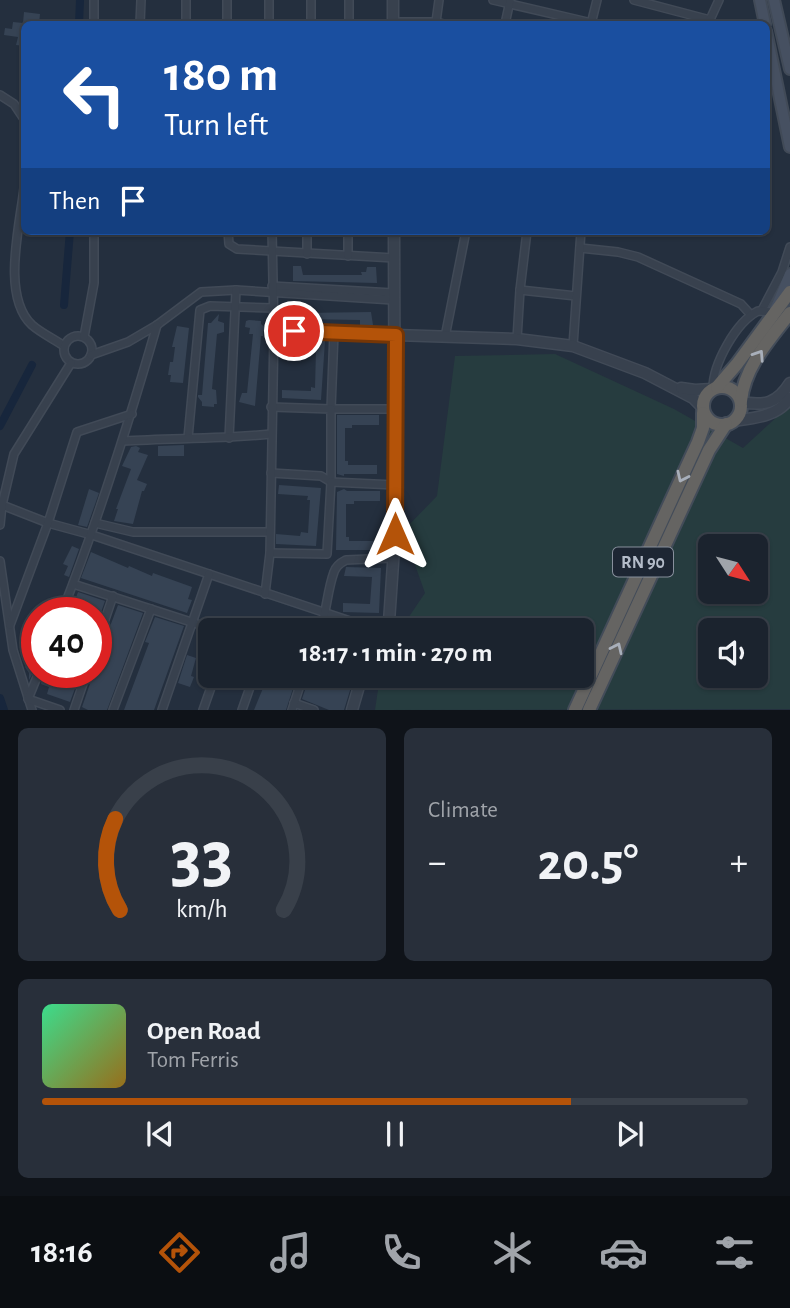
<!DOCTYPE html>
<meta charset="utf-8">
<style>
body{margin:0;font-family:"Alegreya Sans",sans-serif;background:#282f3a;color:#f1f3f6;height:100vh;display:flex;flex-direction:column;font-size:26px;white-space:nowrap}
*{box-sizing:border-box;margin:0}
p{font-size:23px;color:#a0a4aa}
.icon{flex:none;width:38px;height:38px;fill:none;stroke:currentColor;stroke-width:2;stroke-linecap:round;stroke-linejoin:round}
.map{position:relative;height:710px;overflow:hidden}
.drawer{display:flex;flex-direction:column;gap:18px;padding:18px;background:#0f1319;flex:1}
.drawer>*{flex:none}
.hud{position:absolute;left:21px;top:21px;width:749px;height:214px;border-radius:10px;box-shadow:0 2px 5px #0004,0 0 0 2px #39404a;background:#1a4fa0;color:#fff;overflow:hidden}
.needle{width:46px;rotate:126deg}
.fabs{position:absolute;left:698px;top:534px;display:grid;gap:14px}
.fabs a{display:grid;place-items:center;width:70px;height:70px;border-radius:10px;background:#1b232e;box-shadow:0 2px 5px #0004,0 0 0 2px #39404a;font-size:35px}
.speed{position:absolute;left:21px;top:597px;display:flex;gap:14px;font-size:35px;font-weight:700;text-align:center}
.speed>*{display:grid;place-content:center;width:91px;height:91px;border-radius:50%;background:#1b232e;box-shadow:0 2px 5px #0004,0 0 0 2px #39404a;line-height:1}
.speed .limit{border:10px solid #d22;background:#fff;color:#111}
.pin{position:absolute;display:grid;place-items:center;width:60px;height:60px;color:#fff;margin:-30px;border:4px solid #fff;border-radius:50%;box-shadow:0 2px 7px #0007}
.me{position:absolute;width:77px;margin:-38px;rotate:0deg;stroke-linejoin:round;filter:drop-shadow(0 0 5px #0008)}
.turn{display:flex;align-items:center;gap:24px;height:147px;padding:0 28px;font-size:32px}
.turn .icon{width:91px;height:91px;stroke-width:2.5}
.turn b{display:block;font-size:49px;line-height:60px}
.then{display:flex;align-items:center;height:66px;padding:0 28px;background:#0003;gap:14px;font-size:26px}
.big{font-size:52px;font-weight:700;line-height:1.1}
.drawer .widget{flex:1;display:flex;flex-direction:column;justify-content:center;gap:10px;min-width:0;padding:0 24px;border-radius:10px;background:#282f3a}
.drawer .dial{align-items:center;gap:0}
.dial svg{height:182px;overflow:visible;fill:none;stroke:#39404a;stroke-width:7;stroke-linecap:round;text-anchor:middle}
.dial text{fill:#f1f3f6;stroke:none}
.song{display:flex;align-items:center;gap:21px}
.cover{width:84px;height:84px;border-radius:10px;background:linear-gradient(135deg,hsl(150 70% 55%),hsl(40 70% 35%))}
.played{height:7px;border-radius:4px;background:linear-gradient(90deg,#b45309 75%,#39404a 75%)}
.keys{display:flex;justify-content:space-around;direction:ltr}
.heat{display:flex;justify-content:space-between;align-items:center;font-size:38px;direction:ltr}
.drawer .tiles{flex:1;display:grid;gap:18px;grid-template-columns:1fr 1fr}
.widget:last-child{grid-column:span 2}
.trip{position:absolute;left:198px;top:618px;width:396px;height:70px;border-radius:10px;background:#1b232e;box-shadow:0 2px 5px #0004,0 0 0 2px #39404a;font-weight:700;line-height:70px;text-align:center}
.tab-bar{display:flex;height:112px;justify-content:space-around;align-items:center;background:#0b0e12;color:#a0a4aa}
.tab-bar .icon{width:49px;height:49px}
.tab-bar .active{color:#b45309}
.tab-bar b{font-size:32px;color:#f1f3f6}
.map>svg:first-child{display:block}
.green{fill:#263c3f;fill-rule:evenodd}
.lines{fill:none;stroke-linecap:round;stroke-linejoin:round}
.canal{stroke:#17263c;stroke-width:8}
.building{fill:#364354}
.minor-casing{stroke:#414a57;stroke-width:10}
.tertiary-casing{stroke:#414a57;stroke-width:13}
.secondary-casing{stroke:#414a57;stroke-width:14}
.trunk-casing{stroke:#434c59;stroke-width:16}
.minor{stroke:#38414e;stroke-width:7}
.tertiary{stroke:#38414e;stroke-width:10}
.secondary{stroke:#465061;stroke-width:10}
.trunk{stroke:#656462;stroke-width:12}
.oneway{stroke:#a8afba}
.route-casing{stroke:#753606;stroke-width:18}
.route{stroke:#b45309;stroke-width:12}
.labels{text-anchor:middle;stroke-width:7;stroke-linejoin:round;paint-order:stroke}
.shield{fill:#1d2633;stroke:#878f9c;stroke-width:2}
.shield-label{font-size:18px;font-weight:bold;fill:#b4bcc9}
</style>
<div class="map">
<svg width="790" height="710" viewBox="0 0 790 710">
<rect width="100%" height="100%" fill="#242f3e"/>
<path class="green" d="M555 354 674 409 743 448 790 405V709L375 710 380 676H581V630H400L425 593 403 531 437 496 455 356ZM710 546H756V592H710ZM710 630H756V676H710Z"/>
<g class="lines">
<g class="canal">
<path d="M79 24 80 0"/>
<path d="M64 305 70 231"/>
<path d="M0 426 32 365"/>
<path d="M0 698 4 710"/>
</g>
</g>
<g class="building">
<path d="M24 12 40 14 39 24H24V46L16 45 18 37 4 35 5 28 12 29 13 22 23 23Z"/>
<path d="M293 266H301L303 275H362L361 272H366L367 267H376L377 283 293 281Z"/>
<path d="M300 309 303 313 371 312 373 325 360 326V320L301 319V323L296 322 297 325 287 324V311Z"/>
<path d="M219 314 218 321 224 323V332L217 334 212 389 216 390 217 404H214V407L202 406V402L198 397V395H202L208 323H211Z"/>
<path d="M249 320 261 321V324L268 330 263 331V336H261L255 406 239 402 242 393H247L253 334H249L250 328 245 327 246 321Z"/>
<path d="M177 326 189 328 183 383 170 382 171 375H168L170 362H173L175 347H172Z"/>
<path d="M315 338 325 341 321 400 282 398V390L311 391V387L315 388 316 349H312V347L283 346V339L315 340Z"/>
<path d="M337 415H379V425H352V428H345V461H348V465H377V474H344V476L337 474Z"/>
<path d="M184 445V456H158V446Z"/>
<path d="M136 446 140 448 138 452 148 455 137 480 147 484 144 491H142L133 524 114 521 118 509H116L131 469 122 466 131 447Z"/>
<path d="M279 485 321 488 316 546 276 544V534L300 536 301 532 308 533 310 500H307L308 496 278 494Z"/>
<path d="M89 489 99 493 87 527 78 525Z"/>
<path d="M344 489 347 491H380V501H354V504H346V537H349V541H379V550H336L337 492Z"/>
<path d="M72 546 79 549 69 577 64 575 68 566 63 564Z"/>
<path d="M91 552 128 568 129 566 152 576 153 573 192 587 188 599 192 600 187 613 81 578Z"/>
<path d="M346 567 381 568 379 613 343 612V603L370 604 372 577 344 576Z"/>
<path d="M78 592 105 601 96 626V612H71Z"/>
<path d="M118 605 143 613 107 710H88L82 707 94 672H96V653L98 654 102 648Z"/>
<path d="M155 617 184 626 154 710H124L149 643 145 642Z"/>
<path d="M32 649 37 651V666L29 680V673L25 667Z"/>
<path d="M187 655 196 658 191 676 194 677 190 687 178 683Z"/>
<path d="M45 672H81L70 702 47 694 49 687 41 684Z"/>
<path d="M268 676H297L286 710H254Z"/>
<path d="M312 676 331 681 332 679 351 687 344 710H329L302 699 308 681H310Z"/>
</g>
<g class="lines">
<defs>
<g id="minor">
<path d="M311 0V24"/>
<path d="M493 0 596 24"/>
<path d="M634 0 710 20"/>
<path d="M393 22H436L444 24"/>
<path d="M436 22 439 0"/>
<path d="M94 24V0"/>
<path d="M140 24 141 0"/>
<path d="M186 24V0"/>
<path d="M227 24V0"/>
<path d="M269 24V0"/>
<path d="M349 24V0"/>
<path d="M505 24 510 1"/>
<path d="M591 24 597 0"/>
<path d="M708 24 719 0"/>
<path d="M0 95 14 104 24 119"/>
<path d="M24 188C20 225 1 296 32 325 41 333 54 339 64 346"/>
<path d="M228 231 229 244 237 249 394 258"/>
<path d="M580 248 618 252 638 257 741 304 751 315"/>
<path d="M307 254V231"/>
<path d="M348 256V231"/>
<path d="M272 286 393 293"/>
<path d="M520 290 576 296"/>
<path d="M762 310 782 272 790 247"/>
<path d="M274 330 395 335"/>
<path d="M334 333 331 409H395"/>
<circle cx="78" cy="350" r="14"/>
<path d="M84 337 94 283V231"/>
<path d="M445 337 466 231"/>
<path d="M517 339 520 290 527 231"/>
<path d="M573 346 581 231"/>
<path d="M91 355 128 342 157 325 201 292 236 290 393 300"/>
<path d="M713 388C713 364 736 322 758 311L774 312"/>
<path d="M188 438 200 310 210 306 273 308"/>
<path d="M229 438 236 290"/>
<path d="M123 441C172 438 222 439 271 434"/>
<path d="M271 473 321 476 331 482V409L271 407"/>
<path d="M2 505 48 523 92 535 377 630"/>
<path d="M95 523 133 532H269"/>
<path d="M0 525 2 505 14 454 71 363"/>
<path d="M270 553 327 554 331 482 395 485"/>
<path d="M0 561 13 650 32 710"/>
<path d="M73 584 216 630"/>
<path d="M265 594 270 553 274 330 272 231"/>
<path d="M62 612C99 518 129 422 157 325"/>
<path d="M10 625 48 523 77 432 132 414"/>
<path d="M320 630C327 611 327 591 334 572 336 566 340 563 346 560L393 558"/>
<path d="M96 646 113 596"/>
<path d="M39 672 28 699 60 710"/>
<path d="M342 676 359 682"/>
<path d="M294 703 314 710"/>
<path d="M74 710 87 672"/>
<path d="M113 710 151 609"/>
<path d="M162 710 209 574"/>
<path d="M203 710 215 676"/>
<path d="M242 710 254 676"/>
<path d="M292 710 303 676"/>
</g>
<g id="tertiary">
<path d="M393 24V0"/>
<path d="M395 335 517 339 573 346 645 373 693 398 702 407"/>
<path d="M681 388 695 390 712 389"/>
<path d="M741 402C764 406 777 404 790 383"/>
<path d="M733 421C754 418 777 417 790 398"/>
<path d="M380 630 389 622 395 534 394 231"/>
<path d="M352 710 362 676"/>
</g>
<g id="secondary">
<path d="M760 0 765 24"/>
<path d="M774 0 790 69"/>
<path d="M766 31 790 147"/>
<path d="M775 310 790 274"/>
</g>
<g id="trunk">
<circle cx="722" cy="406" r="19"/>
<path d="M717 387 737 364 790 292"/>
<path d="M741 401C744 367 770 339 790 313"/>
<path d="M575 710 698 442 703 428V413"/>
<path d="M589 710 709 450 726 424"/>
</g>
</defs>
<use href="#minor" class="minor-casing"/>
<use href="#tertiary" class="tertiary-casing"/>
<use href="#secondary" class="secondary-casing"/>
<use href="#trunk" class="trunk-casing"/>
<use href="#minor" class="minor"/>
<use href="#tertiary" class="tertiary"/>
<use href="#secondary" class="secondary"/>
<use href="#trunk" class="trunk"/>
</g>
<defs><path id="oneway-chevron" d="M-2-3.5L2.5 0L-2 3.5" fill="none" stroke-width="1.6" stroke-linecap="round" stroke-linejoin="round" transform="scale(1.75)"/></defs>
<g class="oneway">
<use href="#oneway-chevron" transform="translate(759 355) rotate(-57)"/>
<use href="#oneway-chevron" transform="translate(682 477) rotate(115)"/>
<use href="#oneway-chevron" transform="translate(617 648) rotate(-65)"/>
</g>
<g class="lines">
<defs>
<path id="route" d="M294 331 396 335 395 534"/>
</defs>
<use href="#route" class="route-casing"/>
<use href="#route" class="route"/>
</g>
<g class="labels">
<rect class="shield" x="613" y="547.5" width="60" height="29" rx="5"/>
<g class="shield-label">
<text x="643" y="568">RN 90</text>
</g>
</g>
</svg>
<div class="fabs">
<a><svg class="needle" viewBox="-14 -14 28 28"><path d="M0-13l5 13h-10z" fill="#e53935"/><path d="M0 13l5-13h-10z" fill="#a0a4aa"/></svg></a>
<a><svg class="icon" aria-label="sound" viewBox="0 0 24 24"><path d="M4 9h4l5-4v14l-5-4H4zM17 9q2 3 0 6"/></svg></a>
</div>
<div class="speed"><div class="limit">40</div></div>
<div class="pin" style="left:294px;top:331px;background:#d93025"><svg class="icon" aria-label="arrive" viewBox="0 0 24 24"><path d="M6 21V4h12l-3 4 3 4H6"/></svg></div>
<svg class="me" style="left:395px;top:534px" viewBox="-20 -20 40 40"><path d="M0-17L14 15 0 8-14 15z" fill="#b45309" stroke="#fff" stroke-width="4"/></svg>
<div class="trip">18:17 · 1 min · 270 m</div>
<div class="hud">
<div class="turn"><svg class="icon" aria-label="left" viewBox="0 0 24 24"><path d="M17 20v-9H6M10 6l-5 5 5 5"/></svg><div><b>180 m</b>Turn left</div></div>
<div class="then">Then<svg class="icon" aria-label="arrive" viewBox="0 0 24 24"><path d="M6 21V4h12l-3 4 3 4H6"/></svg></div>
</div>
</div>
<section class="drawer">
<div class="tiles">
<div class="widget dial"><svg viewBox="0 0 100 80">
<path d="M14 69A42 42 0 1 1 86 69"/>
<path d="M14 69A42 42 0 0 1 12 29" stroke="#b45309"/>
<text x="50" y="56" font-size="32" font-weight="700">33</text>
<text x="50" y="72" font-size="11">km/h</text>
</svg></div>
<div class="widget"><p>Climate</p>
<div class="heat"><a>−</a><b class="big">20.5°</b><a>+</a></div>
</div>
<div class="widget">
<div class="song"><i class="cover"></i><div><b>Open Road</b><p>Tom Ferris</p></div></div>
<div class="played"></div>
<div class="keys"><svg class="icon" aria-label="previous" viewBox="0 0 24 24"><path d="M18 5L8 12l10 7zM5 5v14"/></svg><svg class="icon" aria-label="pause" viewBox="0 0 24 24"><path d="M8 5v14M16 5v14"/></svg><svg class="icon" aria-label="next" viewBox="0 0 24 24"><path d="M6 5l10 7-10 7zM19 5v14"/></svg></div>
</div>
</div>
</section>
<nav class="tab-bar">
<b>18:16</b>
<svg class="icon active" aria-label="directions" viewBox="0 0 24 24"><path d="M12 3l9 9-9 9-9-9zM9 14v-3h6M13 9l2 2-2 2"/></svg>
<svg class="icon" aria-label="music" viewBox="0 0 24 24"><path d="M9 18V5l10-2v13"/><circle cx="6" cy="18" r="3"/><circle cx="16" cy="16" r="3"/></svg>
<svg class="icon" aria-label="phone" viewBox="0 0 24 24"><path d="M5 4h4l2 5-3 2q2 4 5 5l2-3 5 2v4C11 20 4 13 5 4z"/></svg>
<svg class="icon" aria-label="climate" viewBox="0 0 24 24"><path d="M12 3v18M4 7l16 10M4 17L20 7"/></svg>
<svg class="icon" aria-label="car" viewBox="0 0 24 24"><path d="M5 17H2v-5l4-1 3-4h7l3 4 3 1v5h-3M9 17h6M6 11h13"/><circle cx="7" cy="17" r="2"/><circle cx="17" cy="17" r="2"/></svg>
<svg class="icon" aria-label="filters" viewBox="0 0 24 24"><path d="M4 7h16M4 17h16"/><circle cx="9" cy="7" r="2"/><circle cx="15" cy="17" r="2"/></svg>
</nav>
